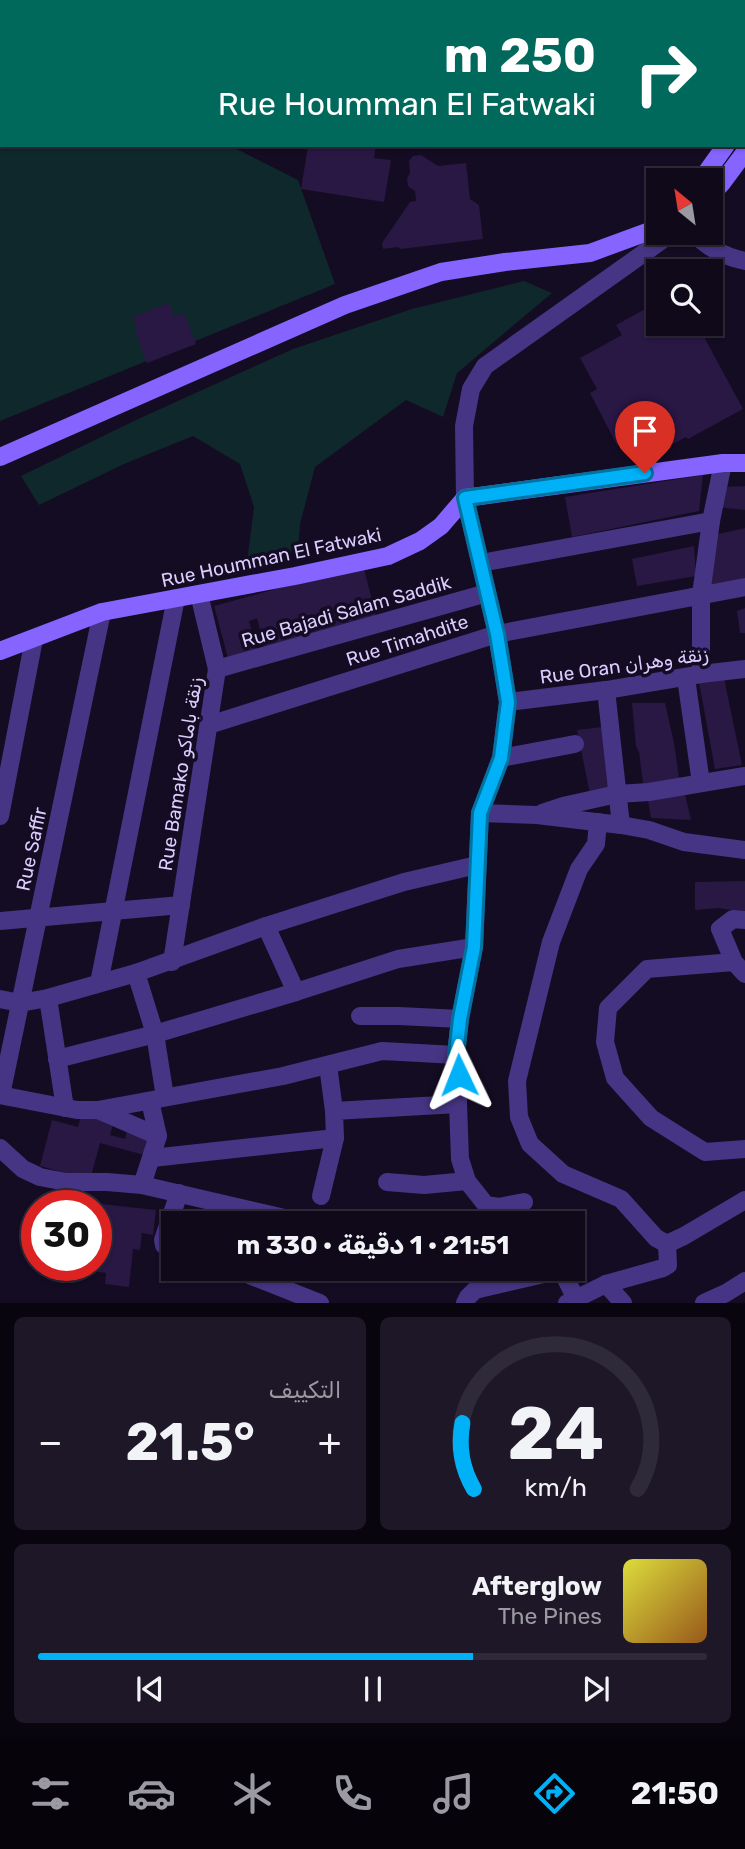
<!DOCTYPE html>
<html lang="ar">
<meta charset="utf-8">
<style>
body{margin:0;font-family:Rubik,Cairo,sans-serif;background:#1d1727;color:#f1f3f6;direction:rtl;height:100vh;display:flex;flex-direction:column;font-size:26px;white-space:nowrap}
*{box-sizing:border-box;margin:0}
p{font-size:23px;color:#9b9aa2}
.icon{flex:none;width:38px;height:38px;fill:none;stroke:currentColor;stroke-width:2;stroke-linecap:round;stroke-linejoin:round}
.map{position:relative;height:1303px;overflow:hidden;direction:ltr}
.side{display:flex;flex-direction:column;gap:14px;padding:14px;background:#08050e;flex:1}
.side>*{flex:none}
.guide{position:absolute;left:0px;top:0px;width:746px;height:147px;box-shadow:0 2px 5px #0004,0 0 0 2px #2f2a39;direction:rtl;background:#00695c;color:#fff;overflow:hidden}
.needle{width:46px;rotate:330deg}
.controls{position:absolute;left:646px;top:168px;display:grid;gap:14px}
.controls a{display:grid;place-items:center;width:77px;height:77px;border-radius:0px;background:#0f091a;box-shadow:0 2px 5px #0004,0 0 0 2px #2f2a39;font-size:35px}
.speed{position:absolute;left:21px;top:1190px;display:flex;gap:14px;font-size:35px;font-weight:700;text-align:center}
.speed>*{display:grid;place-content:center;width:91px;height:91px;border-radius:50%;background:#0f091a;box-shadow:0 2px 5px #0004,0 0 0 2px #2f2a39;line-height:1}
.speed .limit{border:10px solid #d22;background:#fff;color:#111}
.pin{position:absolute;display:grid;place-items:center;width:60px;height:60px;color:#fff;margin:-72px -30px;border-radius:50% 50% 50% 0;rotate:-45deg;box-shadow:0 0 7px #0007}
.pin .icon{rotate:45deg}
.me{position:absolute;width:77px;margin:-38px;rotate:358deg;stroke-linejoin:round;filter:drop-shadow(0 0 5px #0008)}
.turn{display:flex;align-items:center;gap:24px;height:147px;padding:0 35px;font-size:32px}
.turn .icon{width:91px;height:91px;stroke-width:2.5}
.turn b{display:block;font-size:49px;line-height:60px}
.big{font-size:52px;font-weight:700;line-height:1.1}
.side .card{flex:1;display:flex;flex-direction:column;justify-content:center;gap:10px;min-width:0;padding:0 24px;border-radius:10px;background:#1d1727}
.side .dial{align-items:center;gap:0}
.dial svg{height:182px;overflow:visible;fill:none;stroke:#2f2a39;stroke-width:7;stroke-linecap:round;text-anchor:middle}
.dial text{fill:#f1f3f6;stroke:none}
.song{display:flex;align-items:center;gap:21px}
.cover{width:84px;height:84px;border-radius:10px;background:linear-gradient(135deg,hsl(60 70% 55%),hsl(30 70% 35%))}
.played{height:7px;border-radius:4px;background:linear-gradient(90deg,#00b1f8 65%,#2f2a39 65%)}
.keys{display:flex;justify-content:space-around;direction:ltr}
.heat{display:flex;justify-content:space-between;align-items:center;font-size:38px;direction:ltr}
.side .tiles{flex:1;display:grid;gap:14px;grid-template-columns:1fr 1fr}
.card:last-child{grid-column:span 2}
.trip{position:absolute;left:161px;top:1211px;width:424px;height:70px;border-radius:0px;background:#0f091a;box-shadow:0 2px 5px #0004,0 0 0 2px #2f2a39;font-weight:700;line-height:70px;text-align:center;direction:rtl}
.tabs{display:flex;height:112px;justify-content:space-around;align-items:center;background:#06040a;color:#9b9aa2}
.tabs .icon{width:49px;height:49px}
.tabs .selected{color:#00b1f8}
.tabs b{font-size:32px;color:#f1f3f6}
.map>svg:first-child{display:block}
.green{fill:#0f282c}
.building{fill:#291744}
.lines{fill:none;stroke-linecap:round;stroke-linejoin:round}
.street{stroke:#463484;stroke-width:18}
.secondary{stroke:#8564ff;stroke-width:18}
.route-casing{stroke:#0073a1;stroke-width:18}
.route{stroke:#00b1f8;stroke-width:12}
.labels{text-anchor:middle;stroke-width:7;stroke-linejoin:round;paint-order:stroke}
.street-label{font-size:19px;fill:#dccdff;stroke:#140c22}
</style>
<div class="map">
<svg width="745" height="1303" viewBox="0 0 745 1303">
<rect width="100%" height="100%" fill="#140c22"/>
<g class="green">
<path d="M0 0H132V2H2V30H0Z"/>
<path d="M0 64H2V145H229L298 180 335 284 0 421Z"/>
<path d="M524 281 552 293 457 373 443 417 406 400 315 467 300 524 298 552 247 562 254 507 240 464 193 436 124 464 39 505 21 476 138 419 293 349 412 309Z"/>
</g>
<g class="building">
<path d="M325 145H376L374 158 391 160 384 202 301 189 308 146 324 148Z"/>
<path d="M421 155 438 166 466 163 470 199 479 205 483 239 401 249 398 247 383 249 382 243 410 202 416 201 415 191 408 186 407 178 410 173 409 161 413 156Z"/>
<path d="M658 302V324H697L743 409 688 439 686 437 671 445 663 430 658 432 654 425 617 445 590 393 597 389 580 358 622 335 616 325Z"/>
<path d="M169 303 174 317 184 313 196 344 147 363 135 331 138 330 133 317Z"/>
<path d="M703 475 699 511 572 537 565 497Z"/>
<path d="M745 486V510L716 507 722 487Z"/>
<path d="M745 528V581L708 591 714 535Z"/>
<path d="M694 546 696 576 637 586 632 559Z"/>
<path d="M363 565 377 619 265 649 257 618 249 621 257 650 228 658 214 606Z"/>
<path d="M745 608V633H740L737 611Z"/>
<path d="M724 678 742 765 715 769 699 682Z"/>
<path d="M632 703H665L674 743 680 785 644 790 639 752 636 746Z"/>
<path d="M602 727 616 790 590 794 577 730Z"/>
<path d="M684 790 691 820 651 818 647 795Z"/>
<path d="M745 881V912L718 908 695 910V882Z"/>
<path d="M82 1112 114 1121 110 1135 125 1139 128 1127 150 1134 144 1155 100 1143 90 1180 40 1166 52 1120 78 1127Z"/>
<path d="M64 1200 156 1210 153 1235 142 1233 140 1250 133 1249 129 1287 105 1284 106 1273 63 1267V1265H96V1206H63Z"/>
</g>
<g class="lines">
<g class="street">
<path d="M384 2 385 0"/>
<path d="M618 2 619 0"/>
<path d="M736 2 737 0"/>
<path d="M694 233C708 248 725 257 745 261"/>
<path d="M481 563 711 521"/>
<path d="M217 669 487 593"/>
<path d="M701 674V595L711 521 723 463"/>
<path d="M686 678 701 783"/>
<path d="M606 690 621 825"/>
<path d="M508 702 606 690 701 674 745 669"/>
<path d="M209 725 497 634 745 587"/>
<path d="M501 758 575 744"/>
<path d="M480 813 537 815 621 825 649 830 684 842 745 850"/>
<path d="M542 813 563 806 617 794 649 792 745 776"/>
<path d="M0 816 34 639"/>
<path d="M598 822 596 844 579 869 551 942 517 1081 519 1117 530 1144 563 1174 621 1199 656 1238 667 1244 684 1236 745 1200"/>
<path d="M745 920 733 919 720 929 734 962 745 974"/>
<path d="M0 921 181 905"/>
<path d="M266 926 296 992"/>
<path d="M172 962 217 669 199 594"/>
<path d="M734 962 647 969 608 1008 605 1042 615 1078 651 1118 705 1152 745 1149"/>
<path d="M136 973 155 1034 165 1097"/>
<path d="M99 983 176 598"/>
<path d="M48 998 65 1108"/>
<path d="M0 999 20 1003 48 998 136 973 266 926 404 882 477 865"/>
<path d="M360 1016H399L460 1019"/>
<path d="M57 1059 155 1034 296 992 398 959 474 947"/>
<path d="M328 1065 334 1111"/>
<path d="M0 1095 77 1110H98L158 1136"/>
<path d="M1 1095 102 612"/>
<path d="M98 1110 283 1076 382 1051 456 1055"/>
<path d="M0 1148 23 1169 40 1177 66 1182H107L142 1185 306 1223"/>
<path d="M152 1158 335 1138 334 1111 458 1104"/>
<path d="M387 1182 424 1185 467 1181"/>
<path d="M142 1185 158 1136 150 1101"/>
<path d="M321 1196 335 1138"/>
<path d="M524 1202 499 1207 486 1205 467 1181 460 1159 458 1104 459 1075 456 1055 460 1019 474 947 480 813 501 758 508 702 497 634 465 498 464 426 471 389 485 366 672 233"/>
<path d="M173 1250 164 1245 163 1240 179 1193"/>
<path d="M234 1269 320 1303"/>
<path d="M561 1269 578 1303"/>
<path d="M606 1284 623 1303"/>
<path d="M465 1303 468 1297 475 1290 561 1270"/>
<path d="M567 1303 606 1284 663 1268 668 1265 667 1244"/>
<path d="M704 1303 726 1293 745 1281"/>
</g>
<g class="secondary">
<path d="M0 50 2 51"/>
<path d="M744 70 745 67"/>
<path d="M744 101 745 96"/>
<path d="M701 180 726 145"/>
<path d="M710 196 722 183 745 152"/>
<path d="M0 457 345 305 441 272 505 262 590 253 658 228"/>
<path d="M0 651 102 612 295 576 388 556 420 541 441 526 465 498 723 463H745"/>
</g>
</g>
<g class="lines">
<defs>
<path id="route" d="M459 1075 456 1055 460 1019 474 947 480 813 501 758 508 702 497 634 465 498 645 473"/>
</defs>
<use href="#route" class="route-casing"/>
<use href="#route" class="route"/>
</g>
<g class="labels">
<g class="street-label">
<text transform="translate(271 557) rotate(-12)" y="7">Rue Houmman El Fatwaki</text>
<text transform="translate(346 611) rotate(-16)" y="7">Rue Bajadi Salam Saddik</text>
<text transform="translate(407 640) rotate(-18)" y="7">Rue Timahdite</text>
<text transform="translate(624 665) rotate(-8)" y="7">Rue Oran زنقة وهران</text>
<text transform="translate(180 774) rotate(-81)" y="7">Rue Bamako زنقة باماكو</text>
<text transform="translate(31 849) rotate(-78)" y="7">Rue Saffir</text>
</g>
</g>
</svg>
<div class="controls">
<a><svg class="needle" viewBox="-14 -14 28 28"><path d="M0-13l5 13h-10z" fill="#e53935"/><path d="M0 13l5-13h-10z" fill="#9b9aa2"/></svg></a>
<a><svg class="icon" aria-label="search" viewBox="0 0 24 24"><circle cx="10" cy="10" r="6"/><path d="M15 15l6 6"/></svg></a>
</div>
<div class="speed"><div class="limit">30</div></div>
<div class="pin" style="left:645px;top:473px;background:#d93025"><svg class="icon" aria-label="arrive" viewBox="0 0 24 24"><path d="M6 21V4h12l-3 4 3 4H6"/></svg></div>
<svg class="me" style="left:459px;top:1075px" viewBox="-20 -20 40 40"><path d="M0-17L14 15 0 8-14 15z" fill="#00b1f8" stroke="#fff" stroke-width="4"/></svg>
<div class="trip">21:51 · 1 دقيقة · 330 m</div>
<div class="guide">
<div class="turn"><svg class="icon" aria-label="right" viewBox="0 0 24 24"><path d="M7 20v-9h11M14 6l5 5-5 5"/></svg><div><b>250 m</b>Rue Houmman El Fatwaki</div></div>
</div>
</div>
<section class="side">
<div class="tiles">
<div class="card dial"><svg viewBox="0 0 100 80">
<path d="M14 69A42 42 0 1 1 86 69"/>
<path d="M14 69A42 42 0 0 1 9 40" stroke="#00b1f8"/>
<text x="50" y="56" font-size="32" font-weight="700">24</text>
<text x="50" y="72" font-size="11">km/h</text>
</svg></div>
<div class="card"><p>التكييف</p>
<div class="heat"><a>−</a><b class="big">21.5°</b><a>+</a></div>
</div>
<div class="card">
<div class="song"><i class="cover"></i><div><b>Afterglow</b><p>The Pines</p></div></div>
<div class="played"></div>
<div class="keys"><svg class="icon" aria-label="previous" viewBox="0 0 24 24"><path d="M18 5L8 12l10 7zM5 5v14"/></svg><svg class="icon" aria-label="pause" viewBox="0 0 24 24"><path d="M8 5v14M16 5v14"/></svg><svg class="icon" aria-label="next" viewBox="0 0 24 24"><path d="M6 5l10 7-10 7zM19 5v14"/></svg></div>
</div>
</div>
</section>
<nav class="tabs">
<b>21:50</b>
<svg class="icon selected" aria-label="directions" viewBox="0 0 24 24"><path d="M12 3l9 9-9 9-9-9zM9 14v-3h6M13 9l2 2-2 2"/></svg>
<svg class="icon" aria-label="music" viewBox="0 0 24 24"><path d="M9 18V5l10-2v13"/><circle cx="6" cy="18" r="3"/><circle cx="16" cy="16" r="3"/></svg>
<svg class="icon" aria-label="phone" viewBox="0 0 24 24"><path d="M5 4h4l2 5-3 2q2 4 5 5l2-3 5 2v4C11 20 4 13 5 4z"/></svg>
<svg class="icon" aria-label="climate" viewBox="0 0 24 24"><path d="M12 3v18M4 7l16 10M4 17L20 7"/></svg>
<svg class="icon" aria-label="car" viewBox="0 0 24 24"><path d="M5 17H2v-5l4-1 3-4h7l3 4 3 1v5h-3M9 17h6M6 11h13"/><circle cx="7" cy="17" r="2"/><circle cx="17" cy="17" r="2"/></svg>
<svg class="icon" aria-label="filters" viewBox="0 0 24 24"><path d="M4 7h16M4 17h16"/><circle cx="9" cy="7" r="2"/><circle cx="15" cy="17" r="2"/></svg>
</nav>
